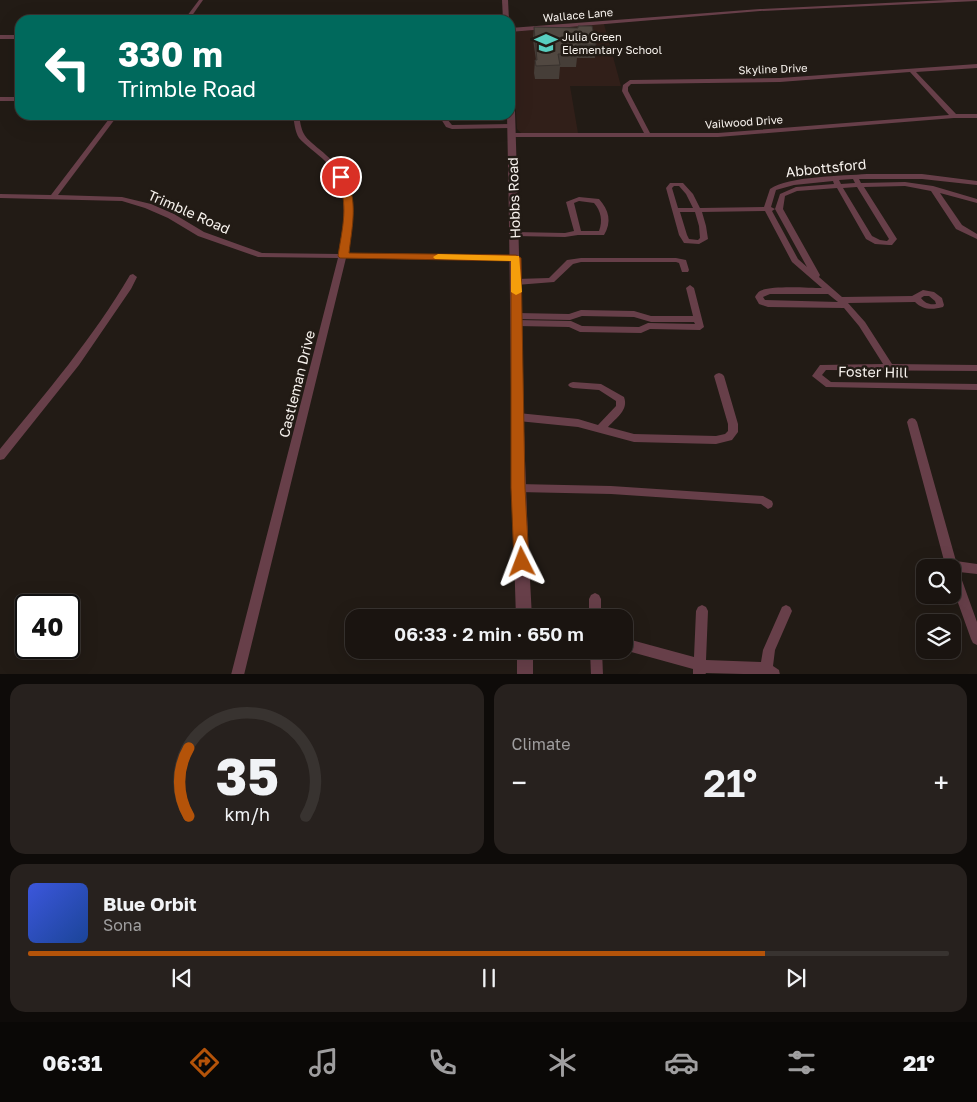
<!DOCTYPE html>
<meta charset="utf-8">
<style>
body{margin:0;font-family:"Golos Text",sans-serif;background:#27211e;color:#f1f3f6;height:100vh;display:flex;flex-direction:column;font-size:19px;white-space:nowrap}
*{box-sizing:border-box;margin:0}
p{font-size:16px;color:#9f9e9f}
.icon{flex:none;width:28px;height:28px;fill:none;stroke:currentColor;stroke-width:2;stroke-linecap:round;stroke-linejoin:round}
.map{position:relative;height:674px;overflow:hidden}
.sheet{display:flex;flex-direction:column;gap:10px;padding:10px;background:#0e0b09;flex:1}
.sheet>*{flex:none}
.hud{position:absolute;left:15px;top:15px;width:500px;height:105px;border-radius:15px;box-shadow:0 5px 20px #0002,0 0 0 1px #383330;background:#00695c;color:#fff;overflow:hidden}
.controls{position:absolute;left:916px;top:559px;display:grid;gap:10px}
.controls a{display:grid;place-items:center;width:45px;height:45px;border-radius:10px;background:#1a1410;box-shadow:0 5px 20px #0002,0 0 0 1px #383330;font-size:25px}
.speed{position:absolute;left:15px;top:594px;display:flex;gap:10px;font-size:25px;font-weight:700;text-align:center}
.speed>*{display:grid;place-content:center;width:65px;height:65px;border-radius:50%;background:#1a1410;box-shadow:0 5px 20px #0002,0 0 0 1px #383330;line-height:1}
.speed .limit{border:2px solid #111;border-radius:8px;background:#fff;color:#111}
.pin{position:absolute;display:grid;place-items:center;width:42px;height:42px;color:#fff;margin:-21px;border:2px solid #fff;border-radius:50%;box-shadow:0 1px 5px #0007}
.me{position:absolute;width:55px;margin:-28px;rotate:357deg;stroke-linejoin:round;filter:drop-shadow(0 0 4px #0008)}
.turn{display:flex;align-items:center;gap:18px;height:105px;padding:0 20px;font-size:22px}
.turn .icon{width:65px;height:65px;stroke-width:2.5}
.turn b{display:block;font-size:35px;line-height:42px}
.big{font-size:38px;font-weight:600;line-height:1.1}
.sheet .card{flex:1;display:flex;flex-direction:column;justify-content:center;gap:8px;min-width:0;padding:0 18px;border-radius:15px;background:#27211e}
.sheet .dial{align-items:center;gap:0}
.dial svg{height:130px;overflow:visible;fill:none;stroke:#383330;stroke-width:7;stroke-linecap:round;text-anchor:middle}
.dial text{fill:#f1f3f6;stroke:none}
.song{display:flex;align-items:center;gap:15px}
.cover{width:60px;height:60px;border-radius:8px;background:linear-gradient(135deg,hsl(230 70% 55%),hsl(220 70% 35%))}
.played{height:5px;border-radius:2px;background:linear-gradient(90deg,#b45309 80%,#383330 80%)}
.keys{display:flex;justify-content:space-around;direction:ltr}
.heat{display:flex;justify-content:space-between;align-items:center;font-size:28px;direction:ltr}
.sheet .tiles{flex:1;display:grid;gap:10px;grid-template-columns:1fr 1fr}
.card:last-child{grid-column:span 2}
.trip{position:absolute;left:345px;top:609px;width:288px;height:50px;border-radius:15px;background:#1a1410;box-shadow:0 5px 20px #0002,0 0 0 1px #383330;font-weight:600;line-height:50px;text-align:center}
.tab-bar{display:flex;height:80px;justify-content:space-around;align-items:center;background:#0a0806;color:#9f9e9f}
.tab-bar .icon{width:35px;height:35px}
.tab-bar .active{color:#b45309}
.tab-bar b{font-size:22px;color:#f1f3f6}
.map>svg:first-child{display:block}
.education{fill:#311f19}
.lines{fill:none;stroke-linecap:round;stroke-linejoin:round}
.minor{fill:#673f49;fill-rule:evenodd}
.tertiary{fill:#673f49;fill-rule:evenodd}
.wall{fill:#463e38}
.building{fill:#514841;stroke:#39322e}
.route{fill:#b45309;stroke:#753606}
.slow{fill:#f59e0b}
.labels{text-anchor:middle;stroke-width:5;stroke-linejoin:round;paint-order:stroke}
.far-street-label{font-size:11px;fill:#f7f2ed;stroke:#221b15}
.far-poi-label{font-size:11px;fill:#f7f2ed;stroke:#221b15;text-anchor:start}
.street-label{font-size:14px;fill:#f7f2ed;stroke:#221b15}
</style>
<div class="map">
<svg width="977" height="675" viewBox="0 0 977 675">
<rect width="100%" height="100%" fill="#221b15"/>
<path class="education" d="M604 24 621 86H570L578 133H521L517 129 511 32Z"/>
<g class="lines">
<g class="minor">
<path d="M199 0H203L189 20H184Z"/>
<path d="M947 0H977V1L760 11 510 32V28L760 9Z"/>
<rect x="0" y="35" width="20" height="4"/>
<path d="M977 64V68L916 72 956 114H977V118H954L718 137H512L509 135 512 133H644L622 91 623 85 630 80 780 78ZM910 72 949 115 718 133H650L628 91V87L631 84 780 82Z"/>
<rect x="0" y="97" width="20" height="4"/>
<path d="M112 115H118L58 195 122 197 151 204 174 214 204 232 262 253 339 254C345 221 350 187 325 161 318 154 305 145 299 138 295 132 294 121 293 115H299C300 121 301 129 304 134 307 141 326 153 332 161 357 189 353 219 347 254L516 256 520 258 516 260 346 258 244 675H231L338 258 258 257 198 236 168 218 145 208 122 201 0 198V194L51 195Z"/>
<path d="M443 115H449L447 119 452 125 512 124 515 126 512 128 452 129 446 127 441 119Z"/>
<path d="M867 174H922L977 181V185L922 179H859L861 183 905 182 933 186 977 199V203L940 193 962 225 977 234V239L956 229 931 191 905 186 864 187 897 239 892 245H889L875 244 866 239 837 188 797 191 785 196 783 209 820 275 819 277 842 297 912 296 923 290 934 292 942 298 944 305 943 307C932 310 923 310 915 302L848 303 865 322 892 364 977 365V371L826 370 822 375 831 382 977 384V390L826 387 812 376 820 365 883 364 859 326 844 308 768 307 759 304 755 297C756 295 758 292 760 291 771 285 809 288 822 288L792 262 765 211 702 212 706 226 708 239 699 244 684 243 679 235 666 188 670 183H683L693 194 700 208 764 207 770 189C788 176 843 176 867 174ZM853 179 855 183 841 184 839 180ZM833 181 834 184 796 187 780 194 775 209 771 207 776 190 794 185ZM674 186H679L686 194 693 208H678L672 188ZM857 187 889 239 887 241 880 240 872 236 843 188ZM775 209 807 267 798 259 772 211ZM680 212H695L699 226 700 238 698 240 689 239 687 235ZM770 294H828L838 302 765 300 763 297ZM924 296H929L935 301 936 304C929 305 925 303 921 298Z"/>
<path d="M579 197 599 199C609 210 612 222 604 235H578L565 237 515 236 511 234 515 232 565 233 574 231 566 202ZM579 201 594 203C601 211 603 221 599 231H581L574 203Z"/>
<path d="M581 258H676L686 260 689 270 688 272H682L679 263 676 262H581L573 264 554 282 516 285 512 282 516 279 549 278 567 260Z"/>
<path d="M133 274 137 277 131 289 79 365 4 459 0 460V449C46 393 93 338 130 275Z"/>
<path d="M690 285 694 288 704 327 700 330 650 329 641 333 580 332 569 327 517 326 513 323 517 320 571 321 582 326 639 327 648 323 695 324 694 322H651L634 317 582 316 570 320 517 319 513 316 517 313 569 314 581 310 634 311 651 316H693L686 288Z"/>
<path d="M719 373 722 374 724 376 738 424V432L732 440 716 444 634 442 578 427 518 421 515 420 513 417 515 414 518 413 578 419 598 425 616 406V401L599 390 573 388 570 387 568 385 570 383 573 382 601 384 624 397C629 410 616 418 608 427L634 434 716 436 725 434 728 431V424L714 376 716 374Z"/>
<path d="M912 418 915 419 917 422 956 561 977 564V574L959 572 977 622V645L973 643 971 639 952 586V568H946L907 422 909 419Z"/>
<path d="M518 484 611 486 763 496 772 501 773 504 772 507 768 509 761 504 611 494 518 492 514 491 513 488 514 485Z"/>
<path d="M595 593 599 595 601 599V618H589V599L591 595Z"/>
<path d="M702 605 706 607 708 611 706 660 761 662 763 650 782 607 786 605 790 607 792 611 775 650 773 666 779 670 780 675 706 673 705 675H693V669L624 650V638L694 657 696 611 698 607Z"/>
<path d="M590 650H602L603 675H591Z"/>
</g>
<g class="tertiary">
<path d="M502 0H508L509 20H503Z"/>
<path d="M510 76 514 78C520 258 522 438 532 618H516C510 450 511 283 507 115H510Z"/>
<rect x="517" y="650" width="16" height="25"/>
</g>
</g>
<path class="wall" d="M578 26 596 45 595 58H577L576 67H560L559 79H535L534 73 535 60H536L533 39 534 27 577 28Z"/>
<path class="building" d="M578 26H592L596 45H575L577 54H558L560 65 536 66 535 60H537L534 27 578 28Z"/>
<path class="route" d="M341 174 344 175C359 199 352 226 349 253L516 255 521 258 525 488 529 562 527 567 522 569 516 567 514 562 511 488V261L340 258 338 256C342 229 350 202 336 177Z"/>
<path class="slow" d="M438 254 519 256 522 292 516 295 511 292V261L435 259 433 257Z"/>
<defs>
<symbol id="school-bare" viewBox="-9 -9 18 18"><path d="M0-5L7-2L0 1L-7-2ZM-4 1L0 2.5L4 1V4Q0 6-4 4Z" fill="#58cec0" stroke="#221b15" stroke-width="2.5" paint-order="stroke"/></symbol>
</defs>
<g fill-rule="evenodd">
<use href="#school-bare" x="530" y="27" width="32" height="32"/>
</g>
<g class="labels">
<g class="far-street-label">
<text transform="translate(578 15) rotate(-5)" y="4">Wallace Lane</text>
<text transform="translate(773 69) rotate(-2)" y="4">Skyline Drive</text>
<text transform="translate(744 122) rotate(-4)" y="4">Vailwood Drive</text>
</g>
<g class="far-poi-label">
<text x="562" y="41">Julia Green<tspan x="562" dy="13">Elementary School</tspan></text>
</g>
<g class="street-label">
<text transform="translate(826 168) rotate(-6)" y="5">Abbottsford</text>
<text transform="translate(514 198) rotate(-92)" y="5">Hobbs Road</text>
<text transform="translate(189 212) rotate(24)" y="5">Trimble Road</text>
<text transform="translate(873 372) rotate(1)" y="5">Foster Hill</text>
<text transform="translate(297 384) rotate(-76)" y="5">Castleman Drive</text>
</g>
</g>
</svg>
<div class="controls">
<a><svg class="icon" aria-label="search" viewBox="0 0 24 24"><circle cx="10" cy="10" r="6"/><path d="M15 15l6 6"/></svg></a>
<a><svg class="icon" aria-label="layers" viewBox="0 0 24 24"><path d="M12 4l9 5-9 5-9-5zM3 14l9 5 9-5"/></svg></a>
</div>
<div class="speed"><div class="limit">40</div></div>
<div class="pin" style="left:341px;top:177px;background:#d93025"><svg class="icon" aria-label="arrive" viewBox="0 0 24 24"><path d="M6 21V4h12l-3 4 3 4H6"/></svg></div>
<svg class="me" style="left:522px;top:562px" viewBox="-20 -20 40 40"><path d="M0-17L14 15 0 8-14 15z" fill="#b45309" stroke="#fff" stroke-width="4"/></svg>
<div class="trip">06:33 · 2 min · 650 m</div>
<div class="hud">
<div class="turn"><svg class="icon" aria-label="left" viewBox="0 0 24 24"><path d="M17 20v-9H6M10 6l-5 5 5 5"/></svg><div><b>330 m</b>Trimble Road</div></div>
</div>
</div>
<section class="sheet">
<div class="tiles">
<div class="card dial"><svg viewBox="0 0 100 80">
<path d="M14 69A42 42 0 1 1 86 69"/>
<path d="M14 69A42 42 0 0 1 14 27" stroke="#b45309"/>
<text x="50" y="56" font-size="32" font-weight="700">35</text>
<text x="50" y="72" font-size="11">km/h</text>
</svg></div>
<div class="card"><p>Climate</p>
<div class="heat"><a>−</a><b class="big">21°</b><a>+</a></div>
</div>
<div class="card">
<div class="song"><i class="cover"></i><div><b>Blue Orbit</b><p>Sona</p></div></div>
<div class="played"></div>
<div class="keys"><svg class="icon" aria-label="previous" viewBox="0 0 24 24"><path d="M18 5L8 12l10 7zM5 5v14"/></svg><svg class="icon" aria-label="pause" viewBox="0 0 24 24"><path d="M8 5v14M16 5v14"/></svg><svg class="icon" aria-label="next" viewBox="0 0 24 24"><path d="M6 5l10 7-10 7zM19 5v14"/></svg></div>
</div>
</div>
</section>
<nav class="tab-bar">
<b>06:31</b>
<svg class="icon active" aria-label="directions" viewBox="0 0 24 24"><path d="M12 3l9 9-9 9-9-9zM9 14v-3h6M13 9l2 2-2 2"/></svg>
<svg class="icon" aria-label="music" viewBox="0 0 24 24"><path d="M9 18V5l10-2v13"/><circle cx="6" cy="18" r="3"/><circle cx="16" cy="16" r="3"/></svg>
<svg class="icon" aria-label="phone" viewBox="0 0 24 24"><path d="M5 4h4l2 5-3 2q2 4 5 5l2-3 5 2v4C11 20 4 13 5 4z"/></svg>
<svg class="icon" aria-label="climate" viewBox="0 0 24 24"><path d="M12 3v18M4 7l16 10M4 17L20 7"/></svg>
<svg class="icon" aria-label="car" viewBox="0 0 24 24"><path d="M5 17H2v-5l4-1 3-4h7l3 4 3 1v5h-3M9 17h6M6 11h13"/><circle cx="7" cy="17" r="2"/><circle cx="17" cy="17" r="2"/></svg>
<svg class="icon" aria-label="filters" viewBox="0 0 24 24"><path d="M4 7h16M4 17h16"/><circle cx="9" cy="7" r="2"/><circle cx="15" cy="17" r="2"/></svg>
<b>21°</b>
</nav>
